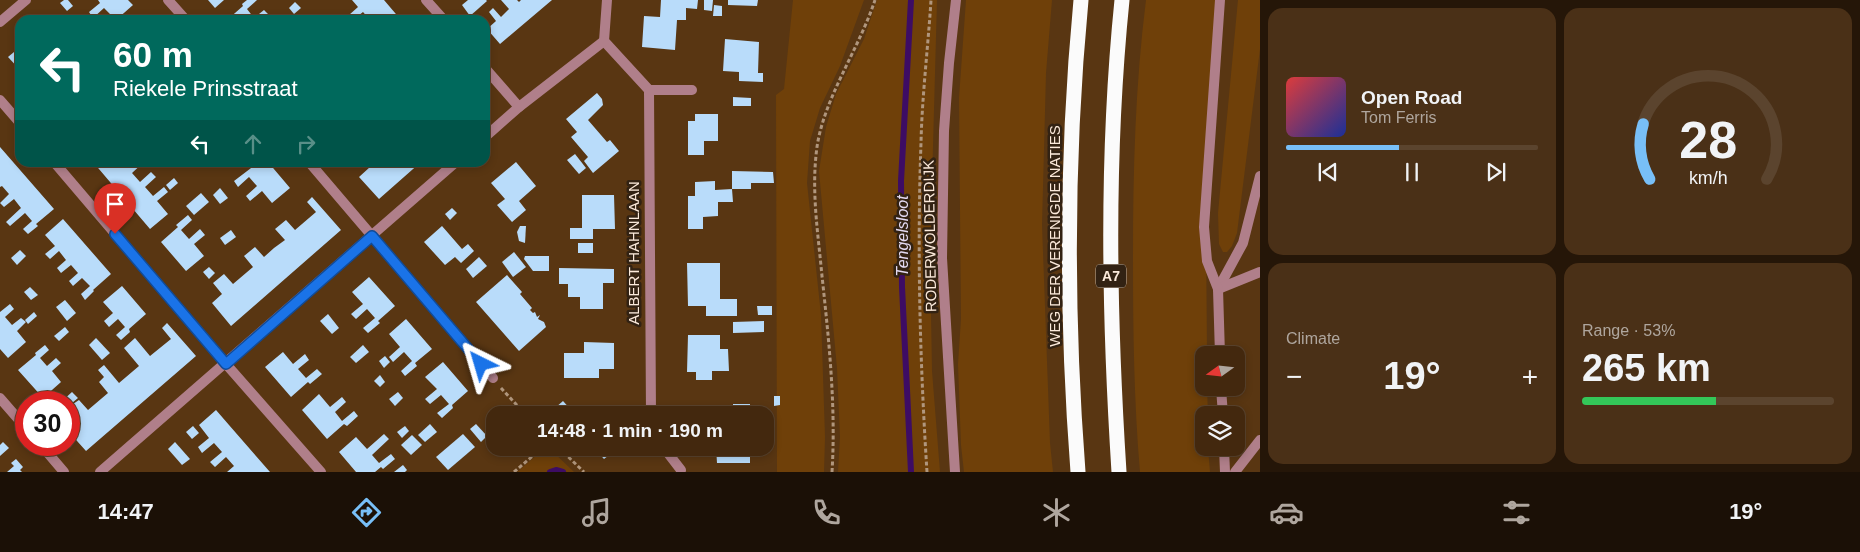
<!DOCTYPE html>
<meta charset="utf-8">
<style>
body{margin:0;font-family:Arial,sans-serif;background:#4a3017;color:#f1f3f6;height:100vh;display:flex;flex-direction:column;font-size:19px;white-space:nowrap}
*{box-sizing:border-box;margin:0}
p{font-size:16px;color:#afa69e}
.icon{flex:none;width:28px;height:28px;fill:none;stroke:currentColor;stroke-width:2;stroke-linecap:round;stroke-linejoin:round}
.map{position:relative;flex:1;overflow:hidden}
.details{display:flex;flex-direction:column;gap:8px;padding:8px;background:#251608;width:600px}
.details>*{flex:none}
.hud{position:absolute;left:15px;top:15px;width:475px;height:152px;border-radius:15px;box-shadow:0 2px 8px #0003,0 0 0 1px #5b442e;background:#00695c;color:#fff;overflow:hidden}
.needle{width:32px;rotate:255deg}
.fabs{position:absolute;left:1195px;top:346px;display:grid;gap:10px}
.fabs a{display:grid;place-items:center;width:50px;height:50px;border-radius:10px;background:#43280e;box-shadow:0 2px 8px #0003,0 0 0 1px #5b442e;font-size:25px}
.speed{position:absolute;left:15px;top:391px;display:flex;gap:10px;font-size:25px;font-weight:700;text-align:center}
.speed>*{display:grid;place-content:center;width:65px;height:65px;border-radius:50%;background:#43280e;box-shadow:0 2px 8px #0003,0 0 0 1px #5b442e;line-height:1}
.speed .limit{border:8px solid #d22;background:#fff;color:#111}
.pin{position:absolute;display:grid;place-items:center;width:42px;height:42px;color:#fff;margin:-51px -21px;border-radius:50% 50% 50% 0;rotate:-45deg;box-shadow:0 0 5px #0007}
.pin .icon{rotate:45deg}
.me{position:absolute;width:55px;margin:-28px;rotate:320deg;stroke-linejoin:round;filter:drop-shadow(0 0 4px #0008)}
.turn{display:flex;align-items:center;gap:18px;height:105px;padding:0 15px;font-size:22px}
.turn .icon{width:65px;height:65px;stroke-width:2.5}
.turn b{display:block;font-size:35px;line-height:42px}
.lanes{display:flex;align-items:center;height:48px;padding:0 15px;background:#0003;justify-content:center;gap:25px;direction:ltr}
.lanes .off{opacity:.35}
.big{font-size:38px;font-weight:600;line-height:1.1}
.details .tile{flex:1;display:flex;flex-direction:column;justify-content:center;gap:8px;min-width:0;padding:0 18px;border-radius:15px;background:#4a3017}
.details .dial{align-items:center;gap:0}
.dial svg{height:130px;overflow:visible;fill:none;stroke:#5b442e;stroke-width:7;stroke-linecap:round;text-anchor:middle}
.dial text{fill:#f1f3f6;stroke:none}
.song{display:flex;align-items:center;gap:15px}
.cover{width:60px;height:60px;border-radius:8px;background:linear-gradient(135deg,hsl(0 70% 55%),hsl(230 70% 35%))}
.played{height:5px;border-radius:2px;background:linear-gradient(90deg,#78bff7 45%,#5b442e 45%)}
.keys{display:flex;justify-content:space-around;direction:ltr}
.heat{display:flex;justify-content:space-between;align-items:center;font-size:28px;direction:ltr}
.charge{height:8px;border-radius:4px;background:linear-gradient(90deg,#34c759 53%,#5b442e 0)}
.details .tiles{flex:1;display:grid;gap:8px;grid-template-columns:repeat(2,1fr)}
.trip{position:absolute;left:486px;top:406px;width:288px;height:50px;border-radius:15px;background:#43280e;box-shadow:0 2px 8px #0003,0 0 0 1px #5b442e;font-weight:600;line-height:50px;text-align:center}
.tabs{display:flex;height:80px;justify-content:space-around;align-items:center;background:#1b1006;color:#afa69e}
.tabs .icon{width:35px;height:35px}
.tabs .current{color:#78bff7}
.tabs b{font-size:22px;color:#f1f3f6}
main{display:flex;flex:1;min-height:0}
.map>svg:first-child{display:block}
.green{fill:#6f4009}
.lines{fill:none;stroke-linecap:round;stroke-linejoin:round}
.stream{stroke:#3d0c64;stroke-width:6}
.building{fill:#b9dcfa}
.path{stroke:#b0967d;stroke-width:3;stroke-dasharray:4 2.5;stroke-linecap:butt}
.service{stroke:#b07f8a;stroke-width:10}
.minor{stroke:#b07f8a;stroke-width:10}
.tertiary{stroke:#b07f8a;stroke-width:10}
.motorway{stroke:#fbfbfb;stroke-width:15}
.route-casing{stroke:#114b97;stroke-width:12}
.route{stroke:#1a73e8;stroke-width:9}
.labels{text-anchor:middle;stroke-width:5;stroke-linejoin:round;paint-order:stroke}
.shield{fill:#322213;stroke:#bfae9f;stroke-width:1}
.shield-label{font-size:14px;font-weight:bold;fill:#fceadb}
.street-label{font-size:15px;fill:#fceadb;stroke:#322213}
.water-label{font-size:16px;font-style:italic;fill:#e3daf2;stroke:#322213}
</style>
<main>
<div class="map">
<svg width="1260" height="472" viewBox="0 0 1260 472">
<rect width="100%" height="100%" fill="#593612"/>
<g class="green">
<path d="M793 0H864L840 66 820 108 810 141 807 183 821 315 825 437 824 472H777L776 95 784 89Z"/>
<path d="M877 0H937L930 256 932 371 940 472H838L840 437 837 368 819 171 826 127 836 94 864 39Z"/>
<path d="M966 0H1052L1046 73 1042 225 1050 443 1053 472H964L961 445 958 364 961 319 959 98Z"/>
<path d="M1146 0H1223L1206 233 1207 355H1204V388H1207L1208 415H1204V448H1208L1210 472H1140C1134 401 1133 331 1133 260 1133 173 1135 87 1146 0Z"/>
<path d="M1238 0H1260V49L1237 233 1232 246 1227 252H1223L1219 244 1218 213Z"/>
<path d="M545 448H549L574 472H517Z"/>
</g>
<g class="lines">
<g class="stream">
<path d="M911 0 901 181 902 287 911 472"/>
<path d="M550 472 556 470 563 472"/>
</g>
</g>
<g class="building">
<path d="M64 0H68L73 6 67 11 60 3Z"/>
<path d="M98 0H128L133 5 116 20 104 8 93 18 89 12 100 3Z"/>
<path d="M208 0H224L215 8Z"/>
<path d="M247 0H257L247 9 254 18 264 10 269 15 263 20H227L243 6 242 4Z"/>
<path d="M352 0H384L401 20H370L363 12 353 20 349 15 358 7Z"/>
<path d="M468 0H486L487 1 470 16 462 5Z"/>
<path d="M501 0H517L519 2 521 0H552L500 44 487 29 496 21 489 12 493 8 501 17 509 9Z"/>
<path d="M661 0H698L697 9 686 8V20H677L675 50 642 47 644 16 660 17Z"/>
<path d="M704 0H713L712 11 704 10Z"/>
<path d="M728 0H758L757 6 728 5Z"/>
<path d="M295 2 301 8 294 14 289 8Z"/>
<path d="M714 5 722 6V16H713Z"/>
<path d="M725 39 759 42 758 73H763V82L739 81V72L723 71Z"/>
<path d="M20 47V70L8 57Z"/>
<path d="M597 93 602 99 603 105 588 120 607 142 610 140 619 151 593 173 584 161 588 157 571 137 577 132 566 119Z"/>
<path d="M733 97 751 98V106H733Z"/>
<path d="M695 114H718V141H704V155H688V121H695Z"/>
<path d="M0 147 54 209 36 224 38 226 28 234 23 229 32 221 25 213 10 226 6 222 21 208 14 199 4 207 0 203 9 194 2 186 0 187Z"/>
<path d="M575 154 586 168 579 174 567 160Z"/>
<path d="M93 162H124L128 167 134 162H144L132 173 140 182 151 172 156 177 145 187 153 196 164 187 168 192 157 201 168 214 150 229Z"/>
<path d="M259 162H268L290 188 272 203 262 191 250 201 246 196 257 186 249 177 238 187 234 181Z"/>
<path d="M366 162H421L379 199 359 177 370 167Z"/>
<path d="M516 162 536 186 519 201 526 210 512 222 497 205 505 199 491 183Z"/>
<path d="M732 171 773 172 774 183H751V189H732Z"/>
<path d="M174 178 178 183 170 190 166 185Z"/>
<path d="M715 181V190L732 189 733 202H718V216L703 217V229H688V196H695V182Z"/>
<path d="M220 188 228 198 220 204 213 195Z"/>
<path d="M201 193 209 202 194 215 186 206Z"/>
<path d="M582 195H614L615 229H593V239H570V228H582Z"/>
<path d="M312 197 341 230 231 326 212 303 222 294 213 283 224 274 233 284 253 267 244 256 255 247 264 257 274 248 285 240 275 229 286 220 295 230 316 212 307 202Z"/>
<path d="M452 208 457 213 450 220 445 214Z"/>
<path d="M188 215 192 220 181 230 189 239 200 229 205 235 194 244 204 256 186 271 161 242 178 227 176 225Z"/>
<path d="M63 219 111 274 93 290 94 291 85 300 81 294 90 286 82 278 73 286 69 281 78 273 71 265 61 273 57 268 66 260 59 251 50 259 45 254 55 246 45 235Z"/>
<path d="M442 226 462 249 468 244 474 251 461 263 455 257 445 265 424 242Z"/>
<path d="M520 226H526L525 243 519 241 517 232Z"/>
<path d="M231 230 236 237 225 245 220 238Z"/>
<rect x="578" y="243" width="15" height="10"/>
<path d="M20 250 26 256 17 265 11 258Z"/>
<path d="M514 252 526 267 513 277 502 262Z"/>
<path d="M525 256H549V271H533L524 259Z"/>
<path d="M479 257 487 266 473 278 466 269Z"/>
<path d="M687 263H720V299H737V316H706V306H688Z"/>
<path d="M209 267 215 273 209 279 203 272Z"/>
<path d="M559 268 614 269V283H603V309H580V297H568V284H559Z"/>
<path d="M507 275 522 292 520 294 532 308 530 310 533 313 535 312 537 317 540 315 538 319 544 322 546 327 519 351 476 302Z"/>
<path d="M369 277 395 306 378 321 380 323 368 333 363 328 375 318 367 309 356 319 351 314 363 304 352 292Z"/>
<path d="M122 286 146 314 129 329 130 332 121 340 116 335 125 327 118 319 109 327 104 321 113 313 103 302Z"/>
<path d="M30 287 38 295 31 300 24 292Z"/>
<path d="M65 300 76 313 67 321 56 307Z"/>
<path d="M10 304 14 309 5 317 12 325 21 318 26 322 17 331 26 342 8 358 0 349V312Z"/>
<path d="M757 306H772V315H758Z"/>
<path d="M34 312 37 316 28 324 25 320Z"/>
<path d="M328 314 339 328 332 334 320 321Z"/>
<path d="M406 319 432 349 415 363 417 366 405 376 401 371 412 361 404 352 393 362 389 357 400 347 389 334Z"/>
<path d="M764 321V332L733 333V322Z"/>
<path d="M167 323 196 356 86 451 69 432V427L77 420 69 410V402H61L72 392 78 398 72 403 73 404 79 400 88 410 108 393 99 382 104 377 98 370 104 365 119 383 139 366 124 348 135 338 150 356 171 339 162 328Z"/>
<path d="M65 327 69 332 59 341 54 336Z"/>
<path d="M688 335H720V349H728L729 371H712V380H696V372H687Z"/>
<path d="M96 338 110 353 102 360 89 345Z"/>
<path d="M584 342 614 343V369H599V378H564V353H584Z"/>
<path d="M45 345 49 350 40 358 47 366 56 358 61 363 52 371 61 382 43 398 18 370 36 355 35 353Z"/>
<path d="M363 345 369 352 356 363 350 357Z"/>
<path d="M283 352 293 364 305 354 309 360 298 369 306 378 317 369 322 374 310 384 308 382 291 397 265 367Z"/>
<path d="M385 356 390 362 384 368 379 361Z"/>
<path d="M443 362 468 391 452 405 453 408 442 418 437 413 449 404 441 395 430 404 425 399 437 389 425 377Z"/>
<path d="M380 375 385 382 380 387 374 381Z"/>
<path d="M398 392 403 398 395 406 389 399Z"/>
<path d="M319 394 330 407 342 397 346 402 335 412 342 421 354 411 358 416 347 426 344 424 327 439 302 410Z"/>
<path d="M774 396H780V405L774 406Z"/>
<path d="M563 401 572 411 567 415H547Z"/>
<rect x="733" y="404" width="17" height="11"/>
<path d="M216 410 229 425 270 472H227L234 466 226 457 215 467 210 462 222 452 214 443 202 453 198 447 209 438 199 425Z"/>
<path d="M430 424 437 432 425 442 418 435Z"/>
<path d="M476 424 487 436 481 442 470 429Z"/>
<path d="M193 426 199 433 192 439 186 432Z"/>
<path d="M405 426 409 431 402 438 397 432Z"/>
<path d="M384 434 389 439 372 455 379 463 391 454 395 459 383 469 381 467 375 472H356L339 452 356 437 367 449Z"/>
<path d="M463 434 475 447 448 470 436 457Z"/>
<path d="M412 435 422 445 411 455 401 445Z"/>
<path d="M3 442 9 448 0 456V445Z"/>
<path d="M175 442 190 459 182 465 168 449Z"/>
<path d="M594 448H618L604 459Z"/>
<path d="M716 448H750V463H717Z"/>
<path d="M16 459 23 467 20 470 22 472H7L14 466 11 463Z"/>
<path d="M403 465 407 470 405 472H394Z"/>
</g>
<g class="lines">
<g class="path">
<path d="M501 388 526 415"/>
<path d="M559 448 584 472"/>
<path d="M514 472 542 448"/>
<path d="M832 472C836 407 829 341 822 276 818 233 811 190 817 147 824 98 859 49 875 0"/>
<path d="M927 472C920 363 917 253 921 143 922 96 928 48 931 0"/>
</g>
<g class="service">
<path d="M1218 289 1243 243 1260 176"/>
<path d="M1218 289 1260 272"/>
<path d="M1220 355 1218 289 1207 261 1204 227 1220 0"/>
<path d="M1221 388 1223 415"/>
<path d="M1224 448 1225 472"/>
<path d="M1235 472 1260 440"/>
</g>
<g class="minor">
<path d="M168 0 186 20"/>
<path d="M426 0 444 20"/>
<path d="M607 0 604 41 649 90"/>
<path d="M0 22 26 0"/>
<path d="M485 68 519 107"/>
<path d="M0 100 20 123"/>
<path d="M485 137 519 107 604 41"/>
<path d="M54 162 226 364 321 472"/>
<path d="M309 162 493 378"/>
<path d="M0 398 26 428"/>
<path d="M651 415 649 90H692"/>
<path d="M41 445 64 472"/>
<path d="M664 448 681 470"/>
<path d="M100 472 456 162"/>
</g>
<path class="tertiary" d="M955 472 942 258 944 131 949 63 956 0"/>
<g class="motorway">
<path d="M1078 472C1066 315 1066 157 1081 0"/>
<path d="M1119 472C1109 315 1106 157 1122 0"/>
</g>
</g>
<g class="lines">
<defs>
<path id="route" d="M115 234 226 364 372 236 481 364"/>
</defs>
<use href="#route" class="route-casing"/>
<use href="#route" class="route"/>
</g>
<g class="labels">
<rect class="shield" x="1096" y="264.5" width="30" height="23" rx="4"/>
<g class="shield-label">
<text x="1111" y="281">A7</text>
</g>
<g class="street-label">
<text transform="translate(930 236) rotate(-91)" y="5">RODERWOLDERDIJK</text>
<text transform="translate(1055 236) rotate(-90)" y="5">WEG DER VERENIGDE NATIES</text>
<text transform="translate(634 253) rotate(-90)" y="5">ALBERT HAHNLAAN</text>
</g>
<g class="water-label">
<text transform="translate(902 236) rotate(-90)" y="6">Tengelsloot</text>
</g>
</g>
</svg>
<div class="fabs">
<a><svg class="needle" viewBox="-14 -14 28 28"><path d="M0-13l5 13h-10z" fill="#e53935"/><path d="M0 13l5-13h-10z" fill="#afa69e"/></svg></a>
<a><svg class="icon" aria-label="layers" viewBox="0 0 24 24"><path d="M12 4l9 5-9 5-9-5zM3 14l9 5 9-5"/></svg></a>
</div>
<div class="speed"><div class="limit">30</div></div>
<div class="pin" style="left:115px;top:234px;background:#d93025"><svg class="icon" aria-label="arrive" viewBox="0 0 24 24"><path d="M6 21V4h12l-3 4 3 4H6"/></svg></div>
<svg class="me" style="left:481px;top:364px" viewBox="-20 -20 40 40"><path d="M0-17L14 15 0 8-14 15z" fill="#1a73e8" stroke="#fff" stroke-width="4"/></svg>
<div class="trip">14:48 · 1 min · 190 m</div>
<div class="hud">
<div class="turn"><svg class="icon" aria-label="left" viewBox="0 0 24 24"><path d="M17 20v-9H6M10 6l-5 5 5 5"/></svg><div><b>60 m</b>Riekele Prinsstraat</div></div>
<div class="lanes"><svg class="icon" aria-label="left" viewBox="0 0 24 24"><path d="M17 20v-9H6M10 6l-5 5 5 5"/></svg><svg class="icon off" aria-label="ahead" viewBox="0 0 24 24"><path d="M12 20V5M6 11l6-6 6 6"/></svg><svg class="icon off" aria-label="right" viewBox="0 0 24 24"><path d="M7 20v-9h11M14 6l5 5-5 5"/></svg></div>
</div>
</div>
<section class="details">
<div class="tiles">
<div class="tile">
<div class="song"><i class="cover"></i><div><b>Open Road</b><p>Tom Ferris</p></div></div>
<div class="played"></div>
<div class="keys"><svg class="icon" aria-label="previous" viewBox="0 0 24 24"><path d="M18 5L8 12l10 7zM5 5v14"/></svg><svg class="icon" aria-label="pause" viewBox="0 0 24 24"><path d="M8 5v14M16 5v14"/></svg><svg class="icon" aria-label="next" viewBox="0 0 24 24"><path d="M6 5l10 7-10 7zM19 5v14"/></svg></div>
</div>
<div class="tile dial"><svg viewBox="0 0 100 80">
<path d="M14 69A42 42 0 1 1 86 69"/>
<path d="M14 69A42 42 0 0 1 10 35" stroke="#78bff7"/>
<text x="50" y="56" font-size="32" font-weight="700">28</text>
<text x="50" y="72" font-size="11">km/h</text>
</svg></div>
<div class="tile"><p>Climate</p>
<div class="heat"><a>−</a><b class="big">19°</b><a>+</a></div>
</div>
<div class="tile"><p>Range · 53%</p><b class="big">265 km</b><div class="charge"></div></div>
</div>
</section>
</main>
<nav class="tabs">
<b>14:47</b>
<svg class="icon current" aria-label="directions" viewBox="0 0 24 24"><path d="M12 3l9 9-9 9-9-9zM9 14v-3h6M13 9l2 2-2 2"/></svg>
<svg class="icon" aria-label="music" viewBox="0 0 24 24"><path d="M9 18V5l10-2v13"/><circle cx="6" cy="18" r="3"/><circle cx="16" cy="16" r="3"/></svg>
<svg class="icon" aria-label="phone" viewBox="0 0 24 24"><path d="M5 4h4l2 5-3 2q2 4 5 5l2-3 5 2v4C11 20 4 13 5 4z"/></svg>
<svg class="icon" aria-label="climate" viewBox="0 0 24 24"><path d="M12 3v18M4 7l16 10M4 17L20 7"/></svg>
<svg class="icon" aria-label="car" viewBox="0 0 24 24"><path d="M5 17H2v-5l4-1 3-4h7l3 4 3 1v5h-3M9 17h6M6 11h13"/><circle cx="7" cy="17" r="2"/><circle cx="17" cy="17" r="2"/></svg>
<svg class="icon" aria-label="filters" viewBox="0 0 24 24"><path d="M4 7h16M4 17h16"/><circle cx="9" cy="7" r="2"/><circle cx="15" cy="17" r="2"/></svg>
<b>19°</b>
</nav>
